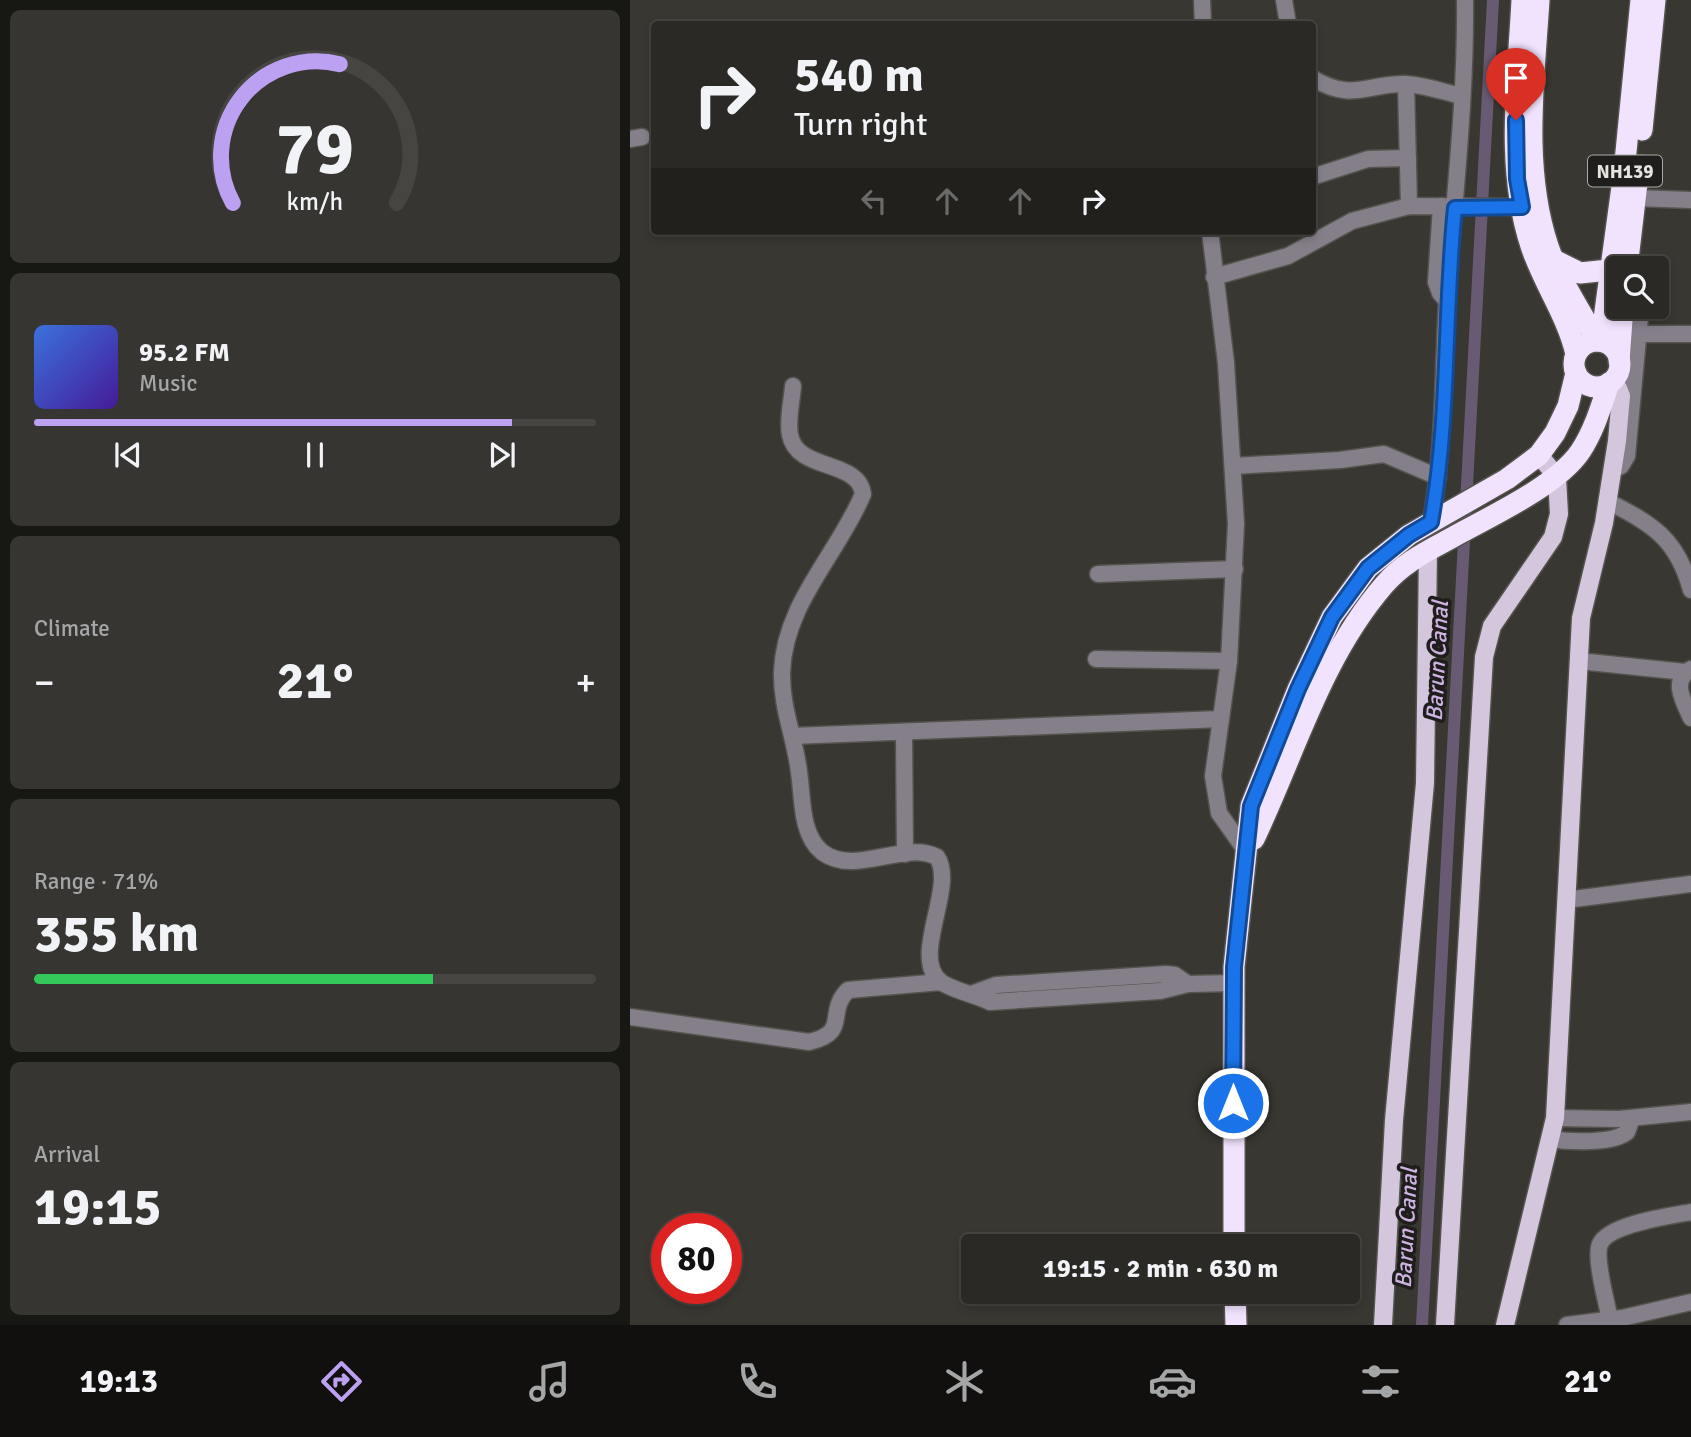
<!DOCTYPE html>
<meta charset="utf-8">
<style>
body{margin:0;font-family:Signika,sans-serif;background:#363532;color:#f1f3f6;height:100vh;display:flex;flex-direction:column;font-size:26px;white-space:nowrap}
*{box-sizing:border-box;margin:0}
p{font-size:23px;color:#a5a6a7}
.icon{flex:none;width:38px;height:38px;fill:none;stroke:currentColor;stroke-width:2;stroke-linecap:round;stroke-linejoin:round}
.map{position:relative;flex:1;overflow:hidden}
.drawer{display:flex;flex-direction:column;gap:10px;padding:10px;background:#171714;width:630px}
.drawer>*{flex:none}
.guide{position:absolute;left:21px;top:21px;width:665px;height:214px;border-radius:7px;box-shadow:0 4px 10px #0003,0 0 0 2px #464542;background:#2a2925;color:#f1f3f6;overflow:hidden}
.tools{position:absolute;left:976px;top:256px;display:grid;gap:14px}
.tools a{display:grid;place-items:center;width:63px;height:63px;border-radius:7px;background:#2a2925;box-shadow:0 4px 10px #0003,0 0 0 2px #464542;font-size:35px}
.speed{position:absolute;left:21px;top:1213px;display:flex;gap:14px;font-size:35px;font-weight:700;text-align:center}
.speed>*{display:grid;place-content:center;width:91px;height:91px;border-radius:50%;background:#2a2925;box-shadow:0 4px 10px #0003,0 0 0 2px #464542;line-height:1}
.speed .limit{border:10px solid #d22;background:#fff;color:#111}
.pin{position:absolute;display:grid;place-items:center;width:60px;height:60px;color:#fff;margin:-72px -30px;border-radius:50% 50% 50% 0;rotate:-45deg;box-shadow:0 0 7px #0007}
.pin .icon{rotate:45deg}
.me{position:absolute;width:77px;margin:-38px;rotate:0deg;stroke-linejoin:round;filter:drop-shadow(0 0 5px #0008)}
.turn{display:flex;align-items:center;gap:24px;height:147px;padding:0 28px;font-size:32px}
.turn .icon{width:91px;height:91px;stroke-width:2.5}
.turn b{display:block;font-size:49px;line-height:60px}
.lanes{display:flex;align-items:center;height:66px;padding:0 28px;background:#0003;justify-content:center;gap:35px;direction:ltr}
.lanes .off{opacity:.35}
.big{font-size:52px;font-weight:700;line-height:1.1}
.drawer .card{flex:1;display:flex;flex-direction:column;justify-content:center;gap:10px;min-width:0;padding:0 24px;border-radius:10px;background:#363532}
.drawer .dial{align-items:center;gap:0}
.dial svg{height:182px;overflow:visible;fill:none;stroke:#464542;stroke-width:7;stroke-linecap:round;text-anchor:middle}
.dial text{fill:#f1f3f6;stroke:none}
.song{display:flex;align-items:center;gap:21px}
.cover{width:84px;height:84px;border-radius:10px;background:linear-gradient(135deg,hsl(220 70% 55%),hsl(260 70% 35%))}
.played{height:7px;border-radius:4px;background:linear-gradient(90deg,#bca0f2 85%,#464542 85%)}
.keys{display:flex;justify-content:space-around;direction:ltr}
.heat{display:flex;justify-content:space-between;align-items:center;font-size:38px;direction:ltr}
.charge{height:10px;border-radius:5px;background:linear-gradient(90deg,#34c759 71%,#464542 0)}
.trip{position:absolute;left:331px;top:1234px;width:399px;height:70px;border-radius:7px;background:#2a2925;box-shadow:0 4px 10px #0003,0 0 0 2px #464542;font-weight:700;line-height:70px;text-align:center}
.tabs{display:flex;height:112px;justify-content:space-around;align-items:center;background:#11100f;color:#a5a6a7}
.tabs .icon{width:49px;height:49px}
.tabs .active{color:#bca0f2}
.tabs b{font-size:32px;color:#f1f3f6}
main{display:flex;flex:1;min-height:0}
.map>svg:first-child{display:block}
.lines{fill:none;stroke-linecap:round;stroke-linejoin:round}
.canal{stroke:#685a72;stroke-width:12}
.minor-casing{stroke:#54534d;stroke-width:19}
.major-casing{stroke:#54534d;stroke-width:21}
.highway-casing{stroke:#54534d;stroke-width:24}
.minor{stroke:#857f8a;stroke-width:16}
.major{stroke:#d3c6dd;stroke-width:18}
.highway{stroke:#f1e2fe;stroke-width:21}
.route-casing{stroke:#114b97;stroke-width:18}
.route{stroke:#1a73e8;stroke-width:12}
.labels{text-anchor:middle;stroke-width:7;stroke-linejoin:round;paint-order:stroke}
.shield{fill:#1f1e1c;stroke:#a9a8a4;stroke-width:2}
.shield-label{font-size:19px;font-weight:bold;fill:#e4e3df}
.water-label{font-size:23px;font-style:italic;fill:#cdb3e2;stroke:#1f1e1c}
</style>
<main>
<section class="drawer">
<div class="card dial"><svg viewBox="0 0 100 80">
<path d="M14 69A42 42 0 1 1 86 69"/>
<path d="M14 69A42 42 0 0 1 61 8" stroke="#bca0f2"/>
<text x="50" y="56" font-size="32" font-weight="700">79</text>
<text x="50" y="72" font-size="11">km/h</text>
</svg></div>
<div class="card">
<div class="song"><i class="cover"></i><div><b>95.2 FM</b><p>Music</p></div></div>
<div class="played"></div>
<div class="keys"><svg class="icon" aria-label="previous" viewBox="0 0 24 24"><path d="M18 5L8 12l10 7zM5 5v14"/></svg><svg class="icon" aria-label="pause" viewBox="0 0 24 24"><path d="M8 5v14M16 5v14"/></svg><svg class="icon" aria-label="next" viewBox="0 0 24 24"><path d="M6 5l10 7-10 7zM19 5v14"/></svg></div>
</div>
<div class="card"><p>Climate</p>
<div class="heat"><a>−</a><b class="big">21°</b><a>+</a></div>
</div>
<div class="card"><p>Range · 71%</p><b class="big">355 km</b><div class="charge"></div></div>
<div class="card"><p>Arrival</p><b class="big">19:15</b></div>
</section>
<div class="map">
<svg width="1061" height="1325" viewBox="0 0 1061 1325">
<rect width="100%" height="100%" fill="#383731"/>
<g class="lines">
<path class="canal" d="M792 1325 863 0"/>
<defs>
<g id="minor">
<path d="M572 0 573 24"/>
<path d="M654 0 658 24"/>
<path d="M682 78C722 102 736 84 773 84 792 84 813 92 832 96"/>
<path d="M776 84 779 206"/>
<path d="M0 139 12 137"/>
<path d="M682 177 738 159 778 158"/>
<path d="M1005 198 1061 200"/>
<path d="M811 206 806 282 810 293 818 302"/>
<path d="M580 231 596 363 606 524 599 661 583 776 589 813 618 854"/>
<path d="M584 277 658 256 722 221 779 206 892 207"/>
<path d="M1009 334H1061"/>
<path d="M163 386C162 401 157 420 160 435 167 472 229 459 233 494 208 554 154 604 152 672 151 707 165 738 169 772 173 797 170 834 192 852 225 877 273 840 307 857 327 887 279 958 311 982 322 990 346 995 360 1002L530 991 558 984 604 983"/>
<path d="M603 466 710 460 754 454 808 477"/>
<path d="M982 470 991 466 997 456 1011 306"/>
<path d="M977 501C1022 524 1047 538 1061 590"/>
<path d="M801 522C816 439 812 355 819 272 826 181 836 91 835 0"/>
<path d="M468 574 605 569"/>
<path d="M466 659 599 661"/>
<path d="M949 661 1055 672"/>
<path d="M1061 669C1040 680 1054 702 1061 718"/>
<path d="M274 732 275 854"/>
<path d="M162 736 591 719"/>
<path d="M936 900 1061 884"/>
<path d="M344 993 366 985 536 974 545 975 558 984"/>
<path d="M0 1017 179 1042C221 1032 195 1013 218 990L311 982"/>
<path d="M925 1118 989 1119 1061 1112"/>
<path d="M920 1139C939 1142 983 1144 997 1132L1002 1118"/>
<path d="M980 1320C977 1303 964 1258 970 1244 979 1224 1040 1216 1061 1212"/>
<path d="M937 1325 992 1318 1061 1302"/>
</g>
<g id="major">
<path d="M753 1325 764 1120 795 783 798 550"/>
<path d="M815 1325 854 657 862 626 923 537 929 514 927 477 909 455"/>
<path d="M875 1325 925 1118 951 618 974 523 987 441 991 396 984 379"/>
</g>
<g id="highway">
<path d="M892 0C888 80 875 167 901 246 913 283 937 315 946 354"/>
<path d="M909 0C904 80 892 168 918 246 929 279 951 311 967 341"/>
<path d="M1012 130 1025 0"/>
<path d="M924 260 950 273 979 270"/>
<path d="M997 268 1009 166"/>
<path d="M971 341 994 172 1011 0"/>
<circle cx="967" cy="364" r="23"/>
<path d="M989 361 993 306"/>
<path d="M624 839C665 753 691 658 754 585 770 566 793 553 814 542 854 519 925 488 950 452 964 431 971 407 979 383"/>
<path d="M604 1246V967L621 806 668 689 702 617 738 568 779 535 877 479 909 455 925 433 938 406 946 373"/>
<path d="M605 1292 606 1325"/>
</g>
</defs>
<use href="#minor" class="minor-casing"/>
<use href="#major" class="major-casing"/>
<use href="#highway" class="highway-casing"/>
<use href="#minor" class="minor"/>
<use href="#major" class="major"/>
<use href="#highway" class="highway"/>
</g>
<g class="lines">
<defs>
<path id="route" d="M603 1103 604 967 621 806 668 689 702 617 738 568 779 535 801 522C820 418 814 312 825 208L892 207 887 179 886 120"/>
</defs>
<use href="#route" class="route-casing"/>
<use href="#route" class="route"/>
</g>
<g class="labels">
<rect class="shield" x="958" y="155.5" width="74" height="31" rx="5"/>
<g class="shield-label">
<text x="995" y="178">NH139</text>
</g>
<g class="water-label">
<text transform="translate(807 661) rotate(-87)" y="8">Barun Canal</text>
<text transform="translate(776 1228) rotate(-87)" y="8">Barun Canal</text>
</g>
</g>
</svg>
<div class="tools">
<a><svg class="icon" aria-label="search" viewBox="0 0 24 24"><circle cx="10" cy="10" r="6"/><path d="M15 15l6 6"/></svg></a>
</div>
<div class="speed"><div class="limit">80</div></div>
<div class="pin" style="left:886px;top:120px;background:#d93025"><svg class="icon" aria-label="arrive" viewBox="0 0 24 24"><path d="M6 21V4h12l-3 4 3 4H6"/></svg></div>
<svg class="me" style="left:603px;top:1103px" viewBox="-20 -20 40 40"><circle r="17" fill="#1a73e8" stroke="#fff" stroke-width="3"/><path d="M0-11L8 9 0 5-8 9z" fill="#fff"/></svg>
<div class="trip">19:15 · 2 min · 630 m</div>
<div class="guide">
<div class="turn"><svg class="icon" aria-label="right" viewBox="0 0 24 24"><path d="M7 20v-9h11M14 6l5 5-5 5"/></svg><div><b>540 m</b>Turn right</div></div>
<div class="lanes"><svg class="icon off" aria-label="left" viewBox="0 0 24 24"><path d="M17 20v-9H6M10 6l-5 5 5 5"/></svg><svg class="icon off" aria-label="ahead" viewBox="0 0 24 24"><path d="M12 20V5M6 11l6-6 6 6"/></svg><svg class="icon off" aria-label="ahead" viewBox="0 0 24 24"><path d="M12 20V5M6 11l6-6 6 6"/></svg><svg class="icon" aria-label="right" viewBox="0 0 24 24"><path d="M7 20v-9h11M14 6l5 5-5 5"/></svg></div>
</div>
</div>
</main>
<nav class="tabs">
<b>19:13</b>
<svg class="icon active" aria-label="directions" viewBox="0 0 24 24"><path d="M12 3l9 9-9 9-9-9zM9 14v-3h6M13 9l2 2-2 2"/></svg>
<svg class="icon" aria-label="music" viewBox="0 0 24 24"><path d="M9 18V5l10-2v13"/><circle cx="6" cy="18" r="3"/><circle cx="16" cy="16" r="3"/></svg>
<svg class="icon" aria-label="phone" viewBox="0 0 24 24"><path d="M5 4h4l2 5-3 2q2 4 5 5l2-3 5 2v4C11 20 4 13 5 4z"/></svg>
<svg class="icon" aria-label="climate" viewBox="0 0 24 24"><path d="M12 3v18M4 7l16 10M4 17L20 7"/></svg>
<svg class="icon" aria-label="car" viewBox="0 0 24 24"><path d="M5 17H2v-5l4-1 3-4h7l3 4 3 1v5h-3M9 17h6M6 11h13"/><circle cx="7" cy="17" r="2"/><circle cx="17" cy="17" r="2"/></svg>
<svg class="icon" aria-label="filters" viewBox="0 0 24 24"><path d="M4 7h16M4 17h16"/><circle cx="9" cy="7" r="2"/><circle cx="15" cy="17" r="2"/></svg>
<b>21°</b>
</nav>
